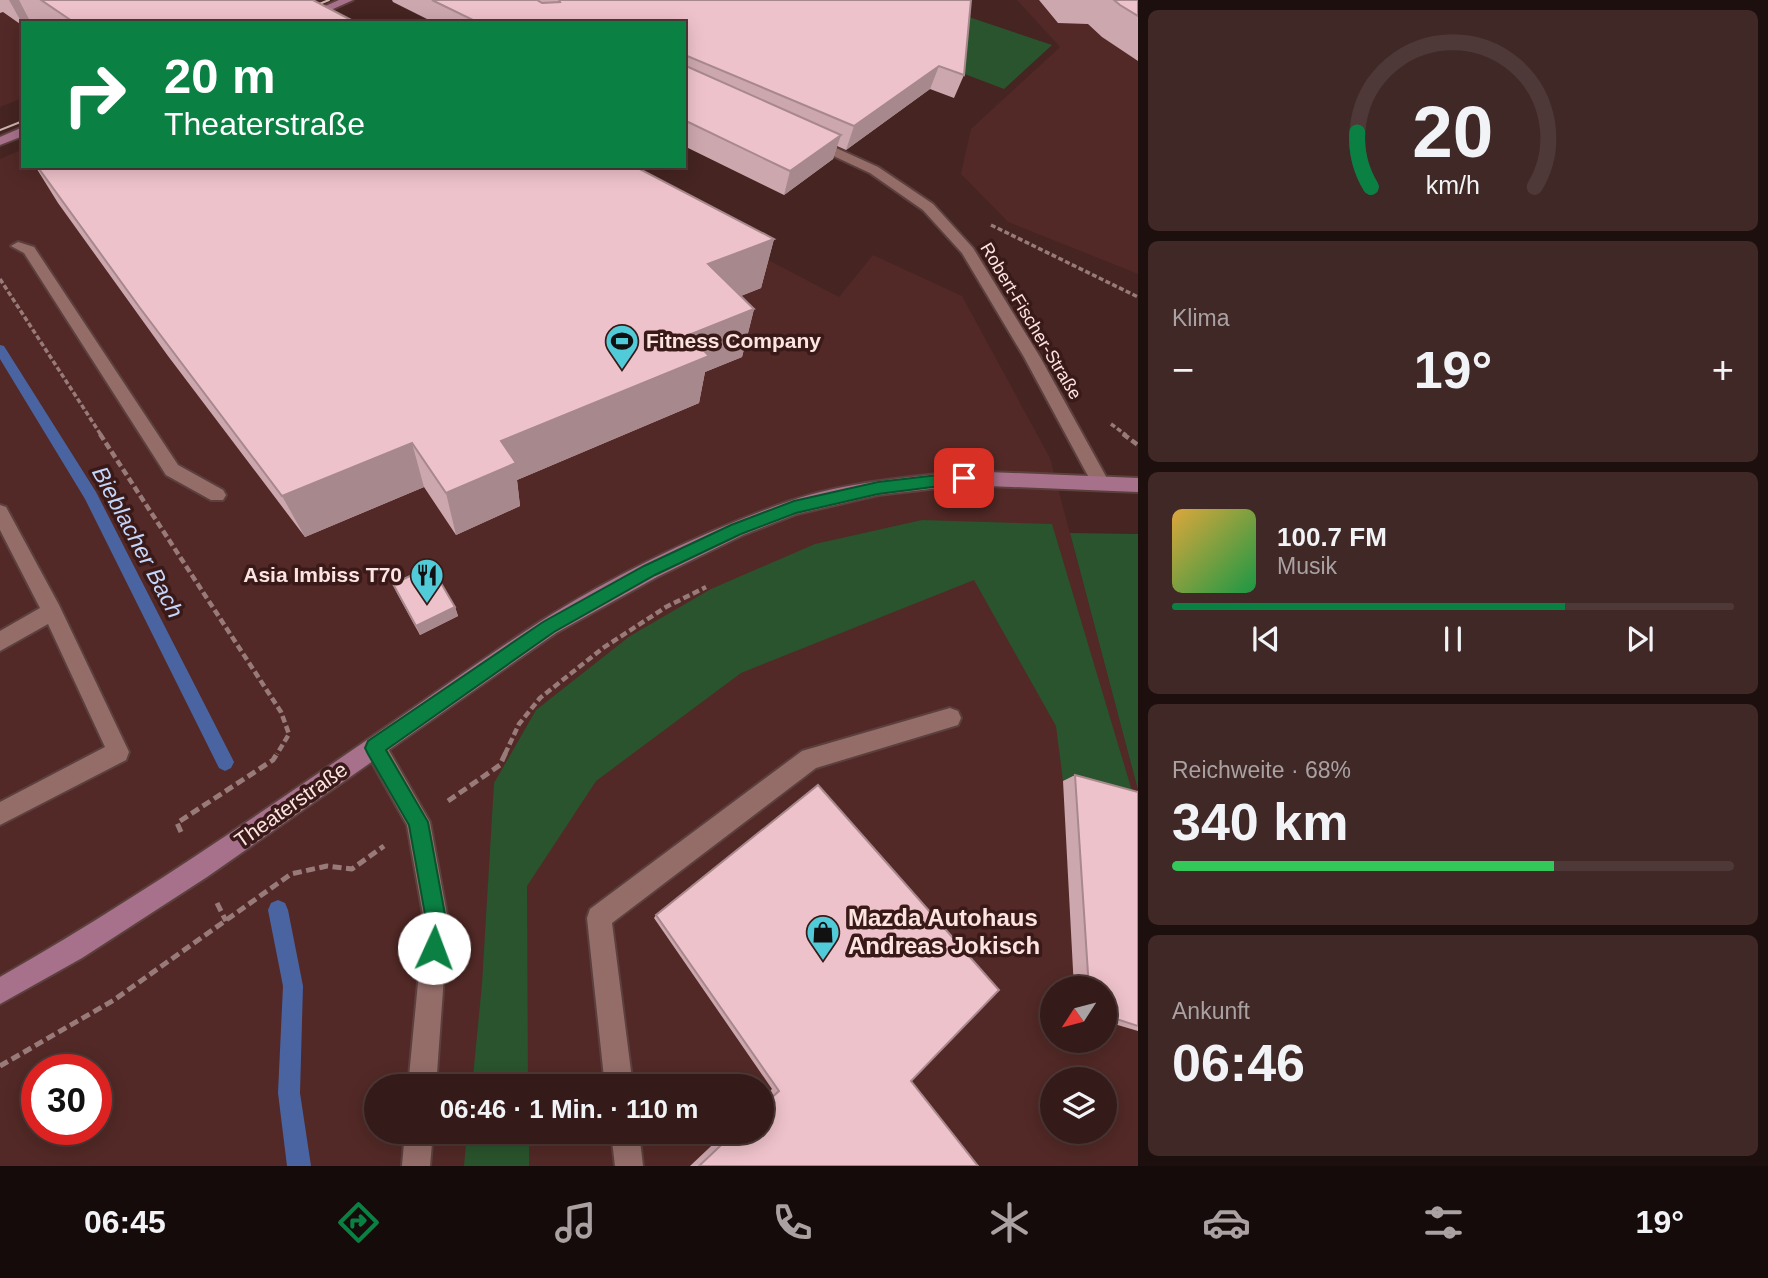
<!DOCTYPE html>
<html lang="de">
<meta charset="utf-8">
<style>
body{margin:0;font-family:Helvetica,sans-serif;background:#3f2826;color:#f1f3f6;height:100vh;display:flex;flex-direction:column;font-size:26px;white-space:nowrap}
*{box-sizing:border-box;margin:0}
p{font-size:23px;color:#a9a1a2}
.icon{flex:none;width:38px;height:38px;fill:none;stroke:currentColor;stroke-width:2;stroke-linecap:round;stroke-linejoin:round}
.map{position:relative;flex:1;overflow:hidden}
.sheet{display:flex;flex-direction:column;gap:10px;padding:10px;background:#1d0f0e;width:630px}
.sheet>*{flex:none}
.top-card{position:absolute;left:21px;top:21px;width:665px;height:147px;border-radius:0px;box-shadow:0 4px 18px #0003,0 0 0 2px #4e3938;background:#0b8043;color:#fff;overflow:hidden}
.needle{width:46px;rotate:234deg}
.buttons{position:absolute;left:1040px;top:976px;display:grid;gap:14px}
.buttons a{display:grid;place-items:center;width:77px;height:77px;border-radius:50%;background:#341b19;box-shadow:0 4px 18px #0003,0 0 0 2px #4e3938;font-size:35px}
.speed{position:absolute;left:21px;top:1054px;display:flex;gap:14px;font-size:35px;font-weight:700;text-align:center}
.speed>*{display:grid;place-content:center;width:91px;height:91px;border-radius:50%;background:#341b19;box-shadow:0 4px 18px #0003,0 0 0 2px #4e3938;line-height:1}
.speed .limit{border:10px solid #d22;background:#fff;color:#111}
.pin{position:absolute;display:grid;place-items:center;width:60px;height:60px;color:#fff;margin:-30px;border-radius:14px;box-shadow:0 4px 10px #0006}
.me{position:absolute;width:77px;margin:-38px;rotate:2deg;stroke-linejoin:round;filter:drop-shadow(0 0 5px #0008)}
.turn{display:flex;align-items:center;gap:24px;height:147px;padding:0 28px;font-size:32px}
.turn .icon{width:91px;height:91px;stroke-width:2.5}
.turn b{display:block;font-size:49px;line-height:60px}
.big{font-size:52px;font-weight:700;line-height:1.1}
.sheet .widget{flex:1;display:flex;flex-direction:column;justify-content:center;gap:10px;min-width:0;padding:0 24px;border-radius:10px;background:#3f2826}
.sheet .dial{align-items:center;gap:0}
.dial svg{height:182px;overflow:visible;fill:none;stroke:#4e3938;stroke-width:7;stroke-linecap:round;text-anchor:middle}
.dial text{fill:#f1f3f6;stroke:none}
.song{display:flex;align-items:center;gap:21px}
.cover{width:84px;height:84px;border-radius:10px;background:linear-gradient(135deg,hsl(40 70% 55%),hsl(140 70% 35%))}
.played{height:7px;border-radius:4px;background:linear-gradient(90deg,#0b8043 70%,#4e3938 70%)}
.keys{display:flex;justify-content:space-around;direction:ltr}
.heat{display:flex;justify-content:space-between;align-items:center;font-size:38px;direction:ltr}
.charge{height:10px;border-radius:5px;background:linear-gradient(90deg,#34c759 68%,#4e3938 0)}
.trip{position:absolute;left:364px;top:1074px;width:410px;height:70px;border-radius:35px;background:#341b19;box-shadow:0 4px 18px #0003,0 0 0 2px #4e3938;font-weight:700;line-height:70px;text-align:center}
.tabs{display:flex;height:112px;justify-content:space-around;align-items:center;background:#150b0a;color:#a9a1a2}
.tabs .icon{width:49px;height:49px}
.tabs .active{color:#0b8043}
.tabs b{font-size:32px;color:#f1f3f6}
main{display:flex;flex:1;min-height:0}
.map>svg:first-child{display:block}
.built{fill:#522926;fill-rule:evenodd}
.green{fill:#2a542d}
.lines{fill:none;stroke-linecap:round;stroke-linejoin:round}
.stream{fill:#4a64a2;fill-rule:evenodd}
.service-casing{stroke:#5c403e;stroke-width:4}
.minor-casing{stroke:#5c403e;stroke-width:4}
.secondary-casing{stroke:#5c403e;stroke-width:4}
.path-far2{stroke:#987b79;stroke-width:3.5;stroke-dasharray:5 2.5;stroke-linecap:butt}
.path-far1{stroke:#987b79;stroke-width:4.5;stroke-dasharray:7 3.5;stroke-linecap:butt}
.path{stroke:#987b79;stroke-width:5;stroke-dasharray:9 4.5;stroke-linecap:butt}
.service{fill:#946d69;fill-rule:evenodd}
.minor{fill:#946d69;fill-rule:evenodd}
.secondary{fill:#a8718b;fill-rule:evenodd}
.tram{stroke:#cdb4b1;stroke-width:2}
.wall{fill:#cda7ae}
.shaded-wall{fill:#a7888d}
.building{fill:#eec2ca;stroke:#a7888d;stroke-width:2}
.route{fill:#0b8043;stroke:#07532c;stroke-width:2}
.labels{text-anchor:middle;stroke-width:7;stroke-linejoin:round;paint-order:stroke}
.far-street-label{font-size:18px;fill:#fbe4e2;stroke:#3a1a18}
.poi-label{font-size:21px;font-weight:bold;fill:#fbe4e2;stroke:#3a1a18;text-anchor:start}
.street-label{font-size:21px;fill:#fbe4e2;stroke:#3a1a18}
.water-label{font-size:23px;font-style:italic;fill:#c5d6fb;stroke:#3a1a18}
.near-poi-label{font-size:24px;font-weight:bold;fill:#fbe4e2;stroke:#3a1a18;text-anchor:start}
</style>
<main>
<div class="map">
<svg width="1138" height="1166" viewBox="0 0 1138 1166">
<rect width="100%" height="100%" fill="#452421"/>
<g class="built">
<path d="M0 0 23 23V98L0 107Z"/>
<path d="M1017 0H1138V274L1008 222 961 174 971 129 1060 47Z"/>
<path d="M23 149V166H589L839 297 873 255 962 296 1050 458 1138 790V1166H0V159ZM1052 989H1104V1041H1052ZM37 1069H96V1129H37ZM1052 1080H1104V1132H1052ZM376 1087H761V1132H376Z"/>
</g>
<g class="green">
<path d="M770 0H918L1052 45 1004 89Z"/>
<path d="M922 520 1052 524 1135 801 1063 781 1056 726 974 580 741 673 596 781 527 886 528 1087H472L482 984 494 783 536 710 630 636 711 589 815 544Z"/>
<path d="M1070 533 1138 534V790Z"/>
<path d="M467 1132H529V1166H464Z"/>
</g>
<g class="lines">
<g class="stream">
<path d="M0 345 4 346 96 492 231 756 234 762 231 768 225 771 219 768 85 499 0 359Z"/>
<path d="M278 900 285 903 288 910 303 986 300 1093 311 1166H287L278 1093 283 986 268 910 271 903Z"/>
</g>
<defs>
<g id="service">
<path d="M18 242 34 247 178 465 223 490 226 495 223 500H211L166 475 24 253 11 246Z"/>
<path d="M0 505 6 507 59 605 129 752 126 760 0 825V802L105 747 48 624 0 651V631L40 608 0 530Z"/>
<path d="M950 708 958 711 961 718 958 725 816 768 612 923 633 1087H605L587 918 590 909 802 751Z"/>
<path d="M611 1132H639L643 1166H615Z"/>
</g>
<g id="minor">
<path d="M814 138 878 167 933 204 973 248 1040 357 1109 482 1106 487H1094L1024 357 962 253 923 210 870 173 810 145V139Z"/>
<path d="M375 737 383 740 430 822 448 920 436 1087H408L424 920 407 825 364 748 367 740Z"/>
<path d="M405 1132H433L430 1166H402Z"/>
</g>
<g id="secondary">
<path d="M339 0H353L302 23H287Z"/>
<path d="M23 127V136L0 145V137Z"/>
<path d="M964 471 1138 478V492L964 485 878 495 797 514 743 535 657 577 556 633 207 877 82 958 0 1004V977C133 901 259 814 386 727 437 692 488 655 541 621 614 575 708 529 790 501 845 482 906 478 964 471Z"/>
</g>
</defs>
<use href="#service" class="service-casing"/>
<use href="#minor" class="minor-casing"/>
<use href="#secondary" class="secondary-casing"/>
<g class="path-far2">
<path d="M991 225 1138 297"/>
<path d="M0 279 101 435"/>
<path d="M1111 424 1126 435"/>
</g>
<g class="path-far1">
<path d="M100 434 281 712 289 734 277 754"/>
<path d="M1123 434 1138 445"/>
<path d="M505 754 519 724 540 698 603 648 666 607 706 587"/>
</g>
<g class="path">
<path d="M448 801 500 765 506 752"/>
<path d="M181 832 177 823 273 760 278 752"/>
<path d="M217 903 226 921"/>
<path d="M0 1066 114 1000 291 874 327 866 352 869 384 846"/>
</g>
<use href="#service" class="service"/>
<use href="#minor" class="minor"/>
<use href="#secondary" class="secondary"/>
<g class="tram">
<path d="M272 23 329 0"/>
<path d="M0 130 23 121"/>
</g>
</g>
<g class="wall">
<path d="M0 0H313L357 23H23V26L3 12 0 13Z"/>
<path d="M392 0H971L964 75 954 98 930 89 846 150 837 146 833 159 784 195 684 146V23H435L393 2Z"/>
<path d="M1039 0H1138V61L1102 37 1088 24 1058 23Z"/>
<path d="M35 166H634L774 239 761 288 741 296 754 309 742 357 705 372 699 403 517 480 520 506 456 535 424 487 305 537 168 356 58 203Z"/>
<path d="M393 584 455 607 458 616 420 635 397 593Z"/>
<path d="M1075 775 1138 792V1031L1104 1021V989H1074L1063 781Z"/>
<path d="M656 915 911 1081 978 1166H690L726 1132H761V1099L772 1089 654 918Z"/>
</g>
<g class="shaded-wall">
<path d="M9 0H19L31 23H23V25Z"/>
<path d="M939 66 930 89 846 150 854 126Z"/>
<path d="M841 135 833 159 784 195 790 171Z"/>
<path d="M774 239 761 288 699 312 708 264Z"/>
<path d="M754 309 742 357 705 372 699 403 517 480 520 506 456 535 446 493 501 441 689 335Z"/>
<path d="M412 443 424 487 305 537 282 496Z"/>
<path d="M455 607 458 616 420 635 416 626Z"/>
</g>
<g class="building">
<path d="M41 0H313L357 23H75Z"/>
<path d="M432 0H537L542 3 560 2 559 0H971L964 75 939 66 854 126 685 55 686 66 841 135 790 171 684 120V23H479Z"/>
<path d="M1114 0H1138V16L1120 5Z"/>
<path d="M37 166H634L774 239 708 264 754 309 689 335 709 356 501 441 516 463 446 493 412 443 282 496 140 308Z"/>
<path d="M431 566 455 607 416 626 393 584Z"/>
<path d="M1075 775 1138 792V1026L1104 1015V989H1089Z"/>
<path d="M818 785 999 990 911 1081 978 1166H699L735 1132H761V1107L779 1091 656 915Z"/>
</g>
<path class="route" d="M964 472 971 478 964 483 878 494 796 513 741 534 655 575 554 632 386 750 428 822 446 920 441 955 434 958 426 955 423 948 426 920 409 825 368 754 365 748 368 741 543 622 644 566 731 525 794 501 878 482Z"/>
<defs>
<symbol id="stadium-pin" viewBox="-11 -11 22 30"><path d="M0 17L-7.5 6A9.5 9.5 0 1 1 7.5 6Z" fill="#52cbd9" stroke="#3a1a18"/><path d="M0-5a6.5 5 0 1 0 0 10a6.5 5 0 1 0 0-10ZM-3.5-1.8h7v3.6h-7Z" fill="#111"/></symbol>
<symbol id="restaurant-pin" viewBox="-11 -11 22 30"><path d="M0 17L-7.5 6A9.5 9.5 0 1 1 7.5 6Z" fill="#52cbd9" stroke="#3a1a18"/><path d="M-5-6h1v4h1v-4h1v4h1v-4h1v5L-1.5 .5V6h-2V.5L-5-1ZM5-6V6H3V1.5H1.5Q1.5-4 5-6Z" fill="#111"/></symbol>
<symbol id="shop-pin" viewBox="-11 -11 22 30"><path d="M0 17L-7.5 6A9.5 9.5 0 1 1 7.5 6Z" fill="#52cbd9" stroke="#3a1a18"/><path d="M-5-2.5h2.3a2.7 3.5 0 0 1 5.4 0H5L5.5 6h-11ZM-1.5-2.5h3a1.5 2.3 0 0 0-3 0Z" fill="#111"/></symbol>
</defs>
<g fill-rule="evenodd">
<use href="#stadium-pin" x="603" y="322" width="38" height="52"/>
<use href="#restaurant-pin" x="408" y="556" width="38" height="52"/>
<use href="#shop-pin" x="804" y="913" width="38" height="52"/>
</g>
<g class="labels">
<g class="far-street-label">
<text transform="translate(1031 321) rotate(59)" y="6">Robert-Fischer-Straße</text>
</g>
<g class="poi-label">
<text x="646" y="348">Fitness Company</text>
<text x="402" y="582" text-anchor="end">Asia Imbiss T70</text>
</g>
<g class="street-label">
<text transform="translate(291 805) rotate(-35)" y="7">Theaterstraße</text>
</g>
<g class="water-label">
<text transform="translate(138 542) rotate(62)" y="8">Bieblacher Bach</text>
</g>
<g class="near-poi-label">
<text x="848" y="926">Mazda Autohaus<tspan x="848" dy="28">Andreas Jokisch</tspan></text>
</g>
</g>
</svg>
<div class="buttons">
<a><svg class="needle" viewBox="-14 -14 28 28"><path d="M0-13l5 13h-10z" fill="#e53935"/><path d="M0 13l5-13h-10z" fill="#a9a1a2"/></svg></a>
<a><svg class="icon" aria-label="layers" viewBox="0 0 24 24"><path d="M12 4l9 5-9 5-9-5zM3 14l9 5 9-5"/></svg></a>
</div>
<div class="speed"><div class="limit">30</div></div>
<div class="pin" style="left:964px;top:478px;background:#d93025"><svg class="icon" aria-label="arrive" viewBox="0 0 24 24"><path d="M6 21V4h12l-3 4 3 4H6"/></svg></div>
<svg class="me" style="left:434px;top:948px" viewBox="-20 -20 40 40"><circle r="19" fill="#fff"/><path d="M0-13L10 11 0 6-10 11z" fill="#0b8043"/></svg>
<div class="trip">06:46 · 1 Min. · 110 m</div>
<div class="top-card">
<div class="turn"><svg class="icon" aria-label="right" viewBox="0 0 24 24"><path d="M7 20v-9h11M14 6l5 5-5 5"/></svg><div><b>20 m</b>Theaterstraße</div></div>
</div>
</div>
<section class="sheet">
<div class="widget dial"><svg viewBox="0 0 100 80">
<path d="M14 69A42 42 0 1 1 86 69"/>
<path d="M14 69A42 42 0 0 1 8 45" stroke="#0b8043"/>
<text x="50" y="56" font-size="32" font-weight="700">20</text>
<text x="50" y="72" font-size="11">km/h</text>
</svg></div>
<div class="widget"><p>Klima</p>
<div class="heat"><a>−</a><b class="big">19°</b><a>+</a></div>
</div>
<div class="widget">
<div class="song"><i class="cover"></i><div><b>100.7 FM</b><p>Musik</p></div></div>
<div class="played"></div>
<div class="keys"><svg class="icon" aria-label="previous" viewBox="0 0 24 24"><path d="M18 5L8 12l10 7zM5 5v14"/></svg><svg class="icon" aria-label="pause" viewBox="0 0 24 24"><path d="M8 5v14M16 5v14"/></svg><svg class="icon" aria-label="next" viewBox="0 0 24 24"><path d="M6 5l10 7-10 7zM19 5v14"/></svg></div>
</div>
<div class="widget"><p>Reichweite · 68%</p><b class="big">340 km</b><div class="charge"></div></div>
<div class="widget"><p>Ankunft</p><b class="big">06:46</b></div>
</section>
</main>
<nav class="tabs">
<b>06:45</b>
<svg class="icon active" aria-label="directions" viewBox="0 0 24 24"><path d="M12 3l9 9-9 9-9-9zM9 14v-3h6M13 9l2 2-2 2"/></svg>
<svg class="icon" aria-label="music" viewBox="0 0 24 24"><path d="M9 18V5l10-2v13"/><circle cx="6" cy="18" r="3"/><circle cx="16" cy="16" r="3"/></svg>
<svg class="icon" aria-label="phone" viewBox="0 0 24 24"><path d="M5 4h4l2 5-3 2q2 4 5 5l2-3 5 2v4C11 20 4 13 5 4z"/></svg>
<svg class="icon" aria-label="climate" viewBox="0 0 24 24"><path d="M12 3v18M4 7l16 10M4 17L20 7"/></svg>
<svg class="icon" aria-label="car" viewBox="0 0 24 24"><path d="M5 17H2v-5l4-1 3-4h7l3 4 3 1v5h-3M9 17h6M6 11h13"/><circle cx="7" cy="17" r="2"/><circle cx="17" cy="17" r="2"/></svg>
<svg class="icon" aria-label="filters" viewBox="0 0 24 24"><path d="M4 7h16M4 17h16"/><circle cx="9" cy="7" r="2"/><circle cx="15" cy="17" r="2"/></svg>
<b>19°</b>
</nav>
